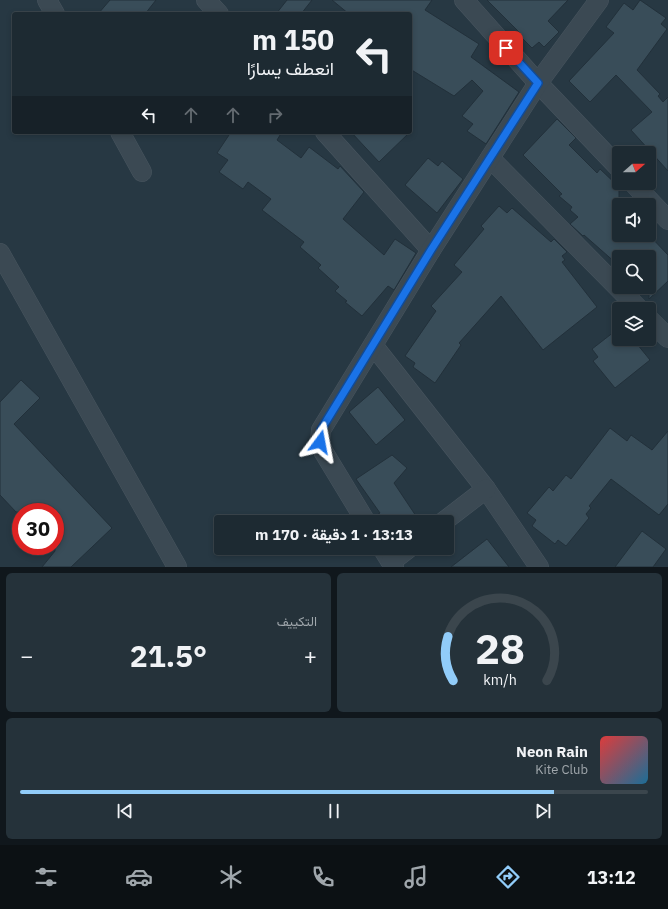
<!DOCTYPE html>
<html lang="ar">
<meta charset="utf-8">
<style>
body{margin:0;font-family:"IBM Plex Sans",Vazirmatn,sans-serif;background:#25323a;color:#f1f3f6;direction:rtl;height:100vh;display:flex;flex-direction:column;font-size:15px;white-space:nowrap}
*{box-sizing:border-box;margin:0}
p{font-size:13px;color:#a0a7ac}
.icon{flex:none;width:22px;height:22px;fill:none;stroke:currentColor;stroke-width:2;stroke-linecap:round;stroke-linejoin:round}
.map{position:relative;height:567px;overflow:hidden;direction:ltr}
.panel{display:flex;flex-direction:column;gap:6px;padding:6px;background:#10171c;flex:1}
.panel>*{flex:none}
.top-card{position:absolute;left:12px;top:12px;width:400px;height:122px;border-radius:4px;box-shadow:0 2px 6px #0003,0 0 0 1px #3b464d;direction:rtl;background:#1d2a32;color:#f1f3f6;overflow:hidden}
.needle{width:26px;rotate:69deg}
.buttons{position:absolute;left:612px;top:146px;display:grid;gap:8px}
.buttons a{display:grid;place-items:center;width:44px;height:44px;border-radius:4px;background:#1d2a32;box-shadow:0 2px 6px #0003,0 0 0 1px #3b464d;font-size:20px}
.speed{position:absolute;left:12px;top:503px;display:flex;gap:8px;font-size:20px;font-weight:700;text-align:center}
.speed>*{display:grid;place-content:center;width:52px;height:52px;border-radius:50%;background:#1d2a32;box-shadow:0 2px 6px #0003,0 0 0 1px #3b464d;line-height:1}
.speed .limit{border:6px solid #d22;background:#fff;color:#111}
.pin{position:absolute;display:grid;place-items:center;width:34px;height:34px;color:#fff;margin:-17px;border-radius:8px;box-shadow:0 2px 6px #0006}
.me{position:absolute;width:44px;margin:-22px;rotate:13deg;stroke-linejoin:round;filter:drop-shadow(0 0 3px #0008)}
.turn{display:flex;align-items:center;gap:14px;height:84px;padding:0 12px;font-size:18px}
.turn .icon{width:52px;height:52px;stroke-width:2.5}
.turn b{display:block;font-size:28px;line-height:34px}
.lanes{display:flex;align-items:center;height:38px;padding:0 12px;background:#0003;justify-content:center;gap:20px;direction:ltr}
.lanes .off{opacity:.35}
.big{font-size:30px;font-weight:800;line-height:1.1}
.panel .tile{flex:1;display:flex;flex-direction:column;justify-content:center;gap:6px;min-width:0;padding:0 14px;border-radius:6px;background:#25323a}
.panel .dial{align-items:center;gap:0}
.dial svg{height:104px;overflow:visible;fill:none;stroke:#3b464d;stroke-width:7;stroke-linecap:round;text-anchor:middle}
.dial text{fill:#f1f3f6;stroke:none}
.song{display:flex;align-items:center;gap:12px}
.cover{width:48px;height:48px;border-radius:6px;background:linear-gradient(135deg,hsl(0 70% 55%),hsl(200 70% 35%))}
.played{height:4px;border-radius:2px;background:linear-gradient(90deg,#91ccf9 85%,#3b464d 85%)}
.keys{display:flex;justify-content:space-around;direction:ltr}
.heat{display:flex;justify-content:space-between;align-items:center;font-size:22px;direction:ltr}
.panel .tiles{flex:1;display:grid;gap:6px;grid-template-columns:1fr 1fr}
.tile:last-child{grid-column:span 2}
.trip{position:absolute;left:214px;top:515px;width:240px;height:40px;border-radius:4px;background:#1d2a32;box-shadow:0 2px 6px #0003,0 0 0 1px #3b464d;font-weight:800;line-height:40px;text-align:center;direction:rtl}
.dock{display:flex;height:64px;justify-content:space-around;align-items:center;background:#0c1114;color:#a0a7ac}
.dock .icon{width:28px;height:28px}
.dock .current{color:#91ccf9}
.dock b{font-size:18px;color:#f1f3f6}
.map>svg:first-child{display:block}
.building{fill:#394d59;stroke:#22303a}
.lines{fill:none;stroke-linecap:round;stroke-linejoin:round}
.minor-casing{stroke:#48555f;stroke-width:20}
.minor{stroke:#3b4953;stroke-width:19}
.route-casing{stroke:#114b97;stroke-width:10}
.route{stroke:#1a73e8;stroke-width:7}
</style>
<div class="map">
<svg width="668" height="567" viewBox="0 0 668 567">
<rect width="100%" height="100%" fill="#273843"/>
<g class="building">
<path d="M110 0H156L145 14H98Z"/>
<path d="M287 0H312L301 14H276Z"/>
<path d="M332 0H432L425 10 479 44 471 57 519 92 486 144 467 131 473 124 462 116 483 91 472 80 454 96 410 69V14H349Z"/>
<path d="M487 0H568L548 21 559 32 544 47 539 42 532 48 520 36 521 34Z"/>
<path d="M640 0 666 18 661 24 667 29 637 70 660 94 658 96 663 102 668 97V171L631 130 652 112 616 75 590 102 569 81 614 33 606 27 624 3 633 10Z"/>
<path d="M557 119 576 138 569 145 597 173 600 169 619 187V235H649L668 255V281L649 299V257H619L617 264 584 235 583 236 570 224 578 217 570 210 572 207 559 196 562 194 523 155Z"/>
<path d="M231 132H282L277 140 301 158 309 147 338 169 340 166 364 192 343 219 384 255 395 239 416 253 394 290 388 286 362 316 345 302 347 301 335 291 339 287 318 268 321 265 300 247 304 242 262 210 271 199 248 182 243 189 219 172 228 160 217 153Z"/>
<path d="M351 132H410L379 162Z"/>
<path d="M428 158 438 166 442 161 463 179 437 213 405 185Z"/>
<path d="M499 206 507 213 512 208 551 242 554 239 567 252 562 256 565 260 562 262 597 307 543 350 501 296 459 343 461 345 435 383 413 367 415 363 405 356 436 311 431 306 462 272 454 265 484 229 481 226Z"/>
<path d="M619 328V339H633L650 360 615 388 593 361 598 357 592 349Z"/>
<path d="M21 380 40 398 14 424 112 528 71 567H42L55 551V512H16L0 495V402Z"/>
<path d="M378 387 405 420 376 445 349 412Z"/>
<path d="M610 428 627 441 631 435 652 450 668 431V504L659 515 611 479 589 506 591 508 586 514 589 518 566 546 558 540 555 544 532 526 536 520 527 513 549 487 553 491 566 475 571 479Z"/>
<path d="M392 455 407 468 394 483 420 522H377L375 516 380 513 356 479Z"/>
<path d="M642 531 666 549 653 567H615Z"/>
<path d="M487 539 509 567H451Z"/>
</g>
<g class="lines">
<defs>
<g id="minor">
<path d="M47 0 55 14"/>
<path d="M206 0 219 14"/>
<path d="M464 0 538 83 619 168"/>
<path d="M120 132 142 172"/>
<path d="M325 132 431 250"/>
<path d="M490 158 639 309"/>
<path d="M633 183 668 220"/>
<path d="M0 253 177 567"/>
<path d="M649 319 668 338"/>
<path d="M373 345 486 489 539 567"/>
<path d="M366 522 323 451 320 442 321 430 431 250 538 83 599 0"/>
<path d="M443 522 486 489"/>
<path d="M382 548 394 567"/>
<path d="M391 562 409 548"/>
</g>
</defs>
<use href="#minor" class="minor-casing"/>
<use href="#minor" class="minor"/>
</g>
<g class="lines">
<defs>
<path id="route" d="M320 442 321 430 327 420 431 250 538 83 506 48"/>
</defs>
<use href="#route" class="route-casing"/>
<use href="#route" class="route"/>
</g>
</svg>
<div class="buttons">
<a><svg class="needle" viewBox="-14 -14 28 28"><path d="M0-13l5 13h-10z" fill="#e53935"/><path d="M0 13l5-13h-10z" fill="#a0a7ac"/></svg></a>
<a><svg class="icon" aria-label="sound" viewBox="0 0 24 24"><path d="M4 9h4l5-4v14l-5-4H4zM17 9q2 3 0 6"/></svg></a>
<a><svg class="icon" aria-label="search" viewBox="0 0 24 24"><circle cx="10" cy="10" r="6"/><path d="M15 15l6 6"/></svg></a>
<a><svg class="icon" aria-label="layers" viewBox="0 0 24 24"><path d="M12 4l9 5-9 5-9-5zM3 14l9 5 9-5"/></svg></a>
</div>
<div class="speed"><div class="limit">30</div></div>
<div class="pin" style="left:506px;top:48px;background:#d93025"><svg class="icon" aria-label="arrive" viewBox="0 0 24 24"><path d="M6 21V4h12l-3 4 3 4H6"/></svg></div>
<svg class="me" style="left:320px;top:442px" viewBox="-20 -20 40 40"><path d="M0-17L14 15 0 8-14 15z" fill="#1a73e8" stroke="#fff" stroke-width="4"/></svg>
<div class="trip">13:13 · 1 دقيقة · 170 m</div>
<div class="top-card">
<div class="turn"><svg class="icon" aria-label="left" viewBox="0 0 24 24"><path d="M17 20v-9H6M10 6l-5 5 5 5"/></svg><div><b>150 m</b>انعطف يسارًا</div></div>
<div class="lanes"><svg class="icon" aria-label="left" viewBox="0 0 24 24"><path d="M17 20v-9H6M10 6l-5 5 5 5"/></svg><svg class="icon off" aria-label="ahead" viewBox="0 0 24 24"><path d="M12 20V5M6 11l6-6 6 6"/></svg><svg class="icon off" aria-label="ahead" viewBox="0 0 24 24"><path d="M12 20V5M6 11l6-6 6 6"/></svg><svg class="icon off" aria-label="right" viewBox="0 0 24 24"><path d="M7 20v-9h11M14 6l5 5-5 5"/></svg></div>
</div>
</div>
<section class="panel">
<div class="tiles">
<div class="tile dial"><svg viewBox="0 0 100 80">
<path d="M14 69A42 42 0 1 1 86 69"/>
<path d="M14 69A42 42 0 0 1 10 35" stroke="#91ccf9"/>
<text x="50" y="56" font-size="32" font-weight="700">28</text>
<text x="50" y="72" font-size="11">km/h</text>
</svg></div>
<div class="tile"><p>التكييف</p>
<div class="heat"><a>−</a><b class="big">21.5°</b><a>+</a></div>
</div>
<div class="tile">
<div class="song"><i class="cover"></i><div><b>Neon Rain</b><p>Kite Club</p></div></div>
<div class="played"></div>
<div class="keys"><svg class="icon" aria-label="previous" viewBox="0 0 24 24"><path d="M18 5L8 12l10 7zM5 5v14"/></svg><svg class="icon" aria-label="pause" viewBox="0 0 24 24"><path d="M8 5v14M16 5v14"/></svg><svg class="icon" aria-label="next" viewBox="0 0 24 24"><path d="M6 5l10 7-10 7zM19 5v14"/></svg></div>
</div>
</div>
</section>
<nav class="dock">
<b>13:12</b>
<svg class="icon current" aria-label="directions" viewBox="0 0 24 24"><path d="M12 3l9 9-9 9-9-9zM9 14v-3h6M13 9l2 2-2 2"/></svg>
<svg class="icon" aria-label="music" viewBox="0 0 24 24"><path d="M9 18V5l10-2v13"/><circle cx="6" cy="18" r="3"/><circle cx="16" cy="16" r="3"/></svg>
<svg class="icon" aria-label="phone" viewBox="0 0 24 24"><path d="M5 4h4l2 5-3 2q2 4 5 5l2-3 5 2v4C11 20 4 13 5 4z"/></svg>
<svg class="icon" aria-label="climate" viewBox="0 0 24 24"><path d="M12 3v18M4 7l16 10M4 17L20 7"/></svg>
<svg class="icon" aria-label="car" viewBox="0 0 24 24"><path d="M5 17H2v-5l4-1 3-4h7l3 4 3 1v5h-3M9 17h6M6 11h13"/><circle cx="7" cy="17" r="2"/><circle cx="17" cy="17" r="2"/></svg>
<svg class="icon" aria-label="filters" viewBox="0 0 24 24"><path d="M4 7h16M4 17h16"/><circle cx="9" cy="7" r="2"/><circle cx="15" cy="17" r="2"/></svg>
</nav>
